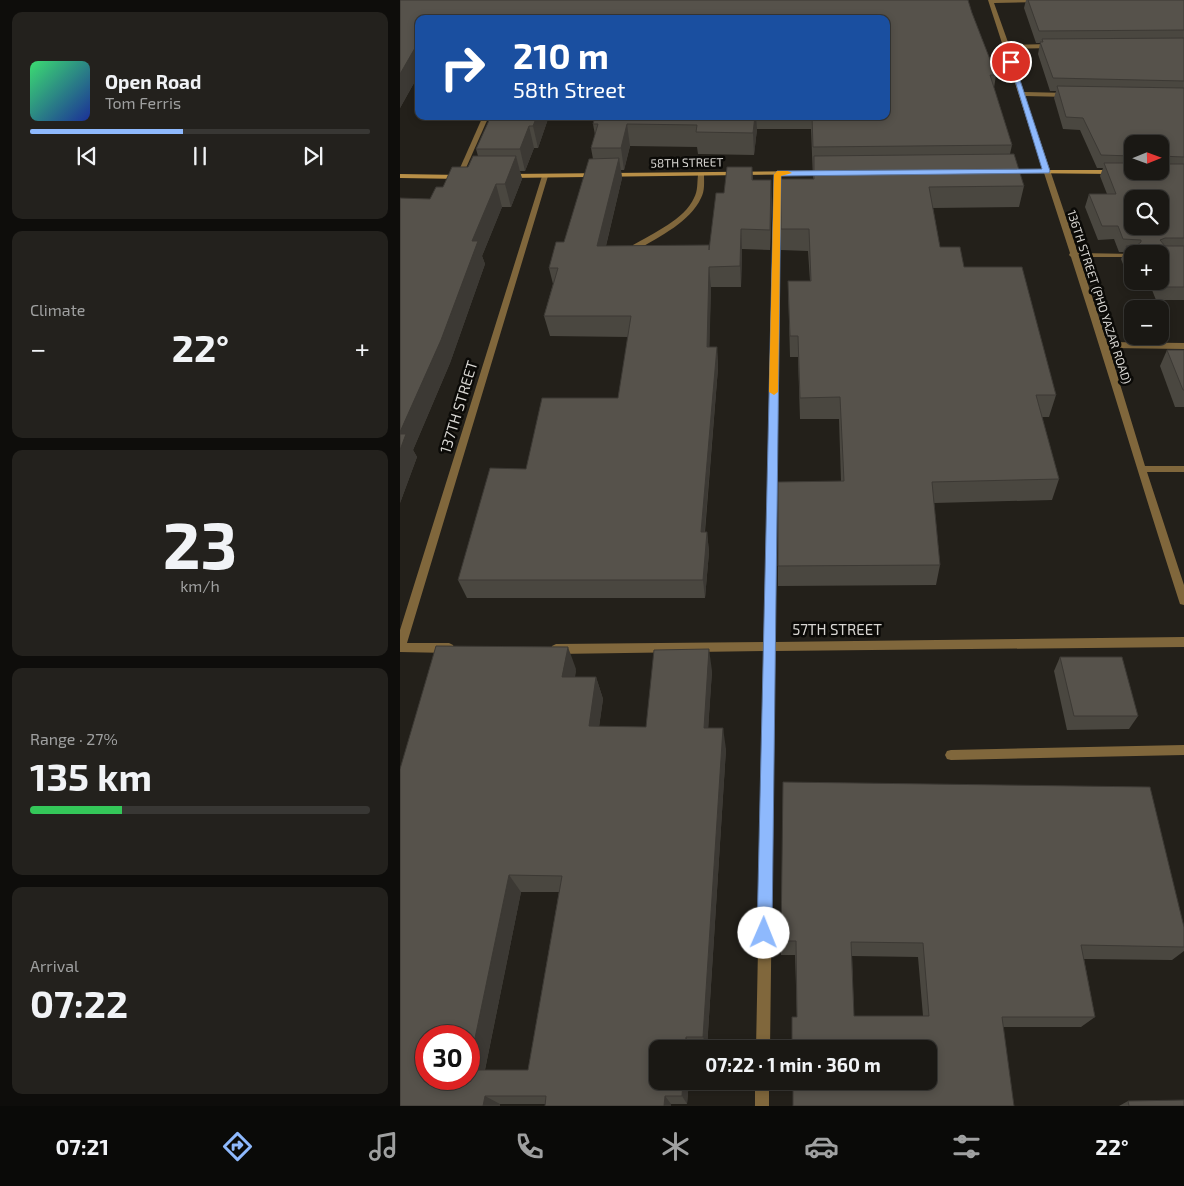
<!DOCTYPE html>
<meta charset="utf-8">
<style>
body{margin:0;font-family:"Exo 2",sans-serif;background:#23211d;color:#f1f3f6;height:100vh;display:flex;flex-direction:column;font-size:19px;white-space:nowrap}
*{box-sizing:border-box;margin:0}
p{font-size:16px;color:#9fa0a0}
.icon{flex:none;width:28px;height:28px;fill:none;stroke:currentColor;stroke-width:2;stroke-linecap:round;stroke-linejoin:round}
.map{position:relative;flex:1;overflow:hidden}
.details{display:flex;flex-direction:column;gap:12px;padding:12px;background:#0e0d0b;width:400px}
.details>*{flex:none}
.top-card{position:absolute;left:15px;top:15px;width:475px;height:105px;border-radius:10px;box-shadow:0 2px 8px #0003,0 0 0 1px #383734;background:#1a4fa0;color:#fff;overflow:hidden}
.needle{width:32px;rotate:89deg}
.fabs{position:absolute;left:724px;top:135px;display:grid;gap:10px}
.fabs a{display:grid;place-items:center;width:45px;height:45px;border-radius:10px;background:#1a1814;box-shadow:0 2px 8px #0003,0 0 0 1px #383734;font-size:25px}
.speed{position:absolute;left:15px;top:1025px;display:flex;gap:10px;font-size:25px;font-weight:700;text-align:center}
.speed>*{display:grid;place-content:center;width:65px;height:65px;border-radius:50%;background:#1a1814;box-shadow:0 2px 8px #0003,0 0 0 1px #383734;line-height:1}
.speed .limit{border:8px solid #d22;background:#fff;color:#111}
.pin{position:absolute;display:grid;place-items:center;width:42px;height:42px;color:#fff;margin:-21px;border:2px solid #fff;border-radius:50%;box-shadow:0 1px 5px #0007}
.me{position:absolute;width:55px;margin:-28px;rotate:1deg;stroke-linejoin:round;filter:drop-shadow(0 0 4px #0008)}
.turn{display:flex;align-items:center;gap:18px;height:105px;padding:0 15px;font-size:22px}
.turn .icon{width:65px;height:65px;stroke-width:2.5}
.turn b{display:block;font-size:35px;line-height:42px}
.big{font-size:38px;font-weight:700;line-height:1.1}
.details .widget{flex:1;display:flex;flex-direction:column;justify-content:center;gap:8px;min-width:0;padding:0 18px;border-radius:10px;background:#23211d}
.details .dial{align-items:center;gap:0}
.dial b{font-size:65px;line-height:1}
.song{display:flex;align-items:center;gap:15px}
.cover{width:60px;height:60px;border-radius:8px;background:linear-gradient(135deg,hsl(140 70% 55%),hsl(230 70% 35%))}
.played{height:5px;border-radius:2px;background:linear-gradient(90deg,#8eb9fd 45%,#383734 45%)}
.keys{display:flex;justify-content:space-around;direction:ltr}
.heat{display:flex;justify-content:space-between;align-items:center;font-size:28px;direction:ltr}
.charge{height:8px;border-radius:4px;background:linear-gradient(90deg,#34c759 27%,#383734 0)}
.trip{position:absolute;left:249px;top:1040px;width:288px;height:50px;border-radius:10px;background:#1a1814;box-shadow:0 2px 8px #0003,0 0 0 1px #383734;font-weight:700;line-height:50px;text-align:center}
.tab-bar{display:flex;height:80px;justify-content:space-around;align-items:center;background:#0a0a08;color:#9fa0a0}
.tab-bar .icon{width:35px;height:35px}
.tab-bar .on{color:#8eb9fd}
.tab-bar b{font-size:22px;color:#f1f3f6}
main{display:flex;flex:1;min-height:0}
.map>svg:first-child{display:block}
.lines{fill:none;stroke-linecap:round;stroke-linejoin:round}
.service{fill:#80673c;fill-rule:evenodd}
.minor{fill:#80673c;fill-rule:evenodd}
.secondary{fill:#b88f47;fill-rule:evenodd}
.wall{fill:#4a4740;fill-rule:evenodd}
.shaded-wall{fill:#3c3934}
.building{fill:#56524b;stroke:#3c3934;fill-rule:evenodd}
.route{fill:#8eb9fd;stroke:#5c78a4}
.slow{fill:#f59e0b}
.labels{text-anchor:middle;stroke-width:5;stroke-linejoin:round;paint-order:stroke}
.far-street-label{font-size:12px;fill:#d8d6d2;stroke:#0b0a07}
.street-label{font-size:15px;fill:#d8d6d2;stroke:#0b0a07}
</style>
<main>
<section class="details">
<div class="widget">
<div class="song"><i class="cover"></i><div><b>Open Road</b><p>Tom Ferris</p></div></div>
<div class="played"></div>
<div class="keys"><svg class="icon" aria-label="previous" viewBox="0 0 24 24"><path d="M18 5L8 12l10 7zM5 5v14"/></svg><svg class="icon" aria-label="pause" viewBox="0 0 24 24"><path d="M8 5v14M16 5v14"/></svg><svg class="icon" aria-label="next" viewBox="0 0 24 24"><path d="M6 5l10 7-10 7zM19 5v14"/></svg></div>
</div>
<div class="widget"><p>Climate</p>
<div class="heat"><a>−</a><b class="big">22°</b><a>+</a></div>
</div>
<div class="widget dial"><b>23</b><p>km/h</p></div>
<div class="widget"><p>Range · 27%</p><b class="big">135 km</b><div class="charge"></div></div>
<div class="widget"><p>Arrival</p><b class="big">07:22</b></div>
</section>
<div class="map">
<svg width="784" height="1106" viewBox="0 0 784 1106">
<rect width="100%" height="100%" fill="#23201a"/>
<g class="lines">
<g class="service">
<path d="M83 116H89L62 177 57 178 56 177Z"/>
<path d="M301 173 304 175C304 182 305 191 301 198 290 222 260 236 239 249H233V245C252 234 285 219 294 198 298 191 297 183 298 175Z"/>
<path d="M784 745V755L551 760 547 759 545 755 547 751 551 750Z"/>
</g>
<g class="minor">
<path d="M588 0H642L639 2 594 3 609 45 652 44 655 46 652 48 610 49 624 92 668 93 671 95 668 97 625 96 678 253 735 254H732V257H679L707 342 784 343V349L709 348 745 466H784V472H747L784 585V605L780 604 779 601C742 487 708 371 671 257L669 255 670 253Z"/>
<path d="M377 171 380 173 375 642 784 637V647L375 651 370 1049H356L364 651 156 654 152 652 151 649 152 646 156 644 364 642 374 173Z"/>
<path d="M145 174 148 176 7 643H49L53 645 54 648 53 651 49 653 0 652V630L142 176Z"/>
<rect x="355" y="1081" width="14" height="25"/>
</g>
<g class="secondary">
<path d="M606 170H714L717 172 714 174 604 173V171Z"/>
<path d="M426 171 429 173 428 174 108 178 105 176 108 174Z"/>
<path d="M0 174 61 175 64 177 61 179 0 178Z"/>
</g>
</g>
<g class="wall">
<path d="M0 0 378 1 572 13 596 75 594 88 612 145 610 154 624 186 619 207 533 208 540 247 564 267 656 395 649 417H642L659 479 652 500 534 503 540 565 536 585 378 586V566L441 481 439 419H400L398 357H390L388 281H410L408 251 381 250V229L413 179 411 129H357L354 155 298 154 297 147 230 146 224 170H221L222 178 206 246 310 247 324 193 352 167 353 180 372 200 370 250 342 249 341 287H311L309 347H317L318 368 305 532H307L309 552 305 598H67L58 580 126 469 218 398 228 337 150 336 144 316 153 284 149 268 164 242 193 159 191 148 195 135 193 124 195 116H486V19H19V74L0 108Z"/>
<path d="M626 0H784V300H756L752 290H733L721 259 724 252H719L714 239 698 240 685 207 689 194H707L700 176 703 168H697L680 130 663 129 654 98 656 91H650L638 54 640 43H636L624 8ZM732 144H760V171H732ZM732 254H760V281H732Z"/>
<path d="M149 116 138 148H134L125 171H120L122 179 111 207H102L82 256 85 264 50 363 13 450 17 457 0 503 30 199 43 187 68 167 78 156 76 149Z"/>
<path d="M767 350H784V407H775L760 366Z"/>
<path d="M660 657 738 716 729 729 667 730 654 671Z"/>
<path d="M176 669 175 677H196L203 699 199 727H246L312 671 308 728 326 749 307 1048H291L258 1081H289L287 1104H100V1106H0ZM121 892H159L128 1070H85Z"/>
<path d="M784 927V951L772 960 684 959 695 1017 681 1027H603L397 1017 395 955H381V941ZM452 956 518 957 523 1016H454Z"/>
<path d="M728 1101 784 1106H719Z"/>
</g>
<g class="shaded-wall">
<path d="M19 41V74L0 108V74Z"/>
<path d="M137 116H149L138 148 133 126Z"/>
<path d="M355 116H356L357 129 354 155 353 133Z"/>
<path d="M227 124 230 146 224 170 221 148Z"/>
<path d="M129 126 134 148 125 171 120 149Z"/>
<path d="M116 156 122 179 111 207 105 184Z"/>
<path d="M219 158 222 178 201 266 197 246Z"/>
<path d="M371 180 372 200 370 250V230Z"/>
<path d="M96 184 102 207 82 256 85 264 50 363 13 450 17 457 0 503V432L72 241Z"/>
<path d="M341 229 342 249 341 287 340 266Z"/>
<path d="M309 267 311 287 309 368 307 347Z"/>
<path d="M317 347 318 368 303 551 301 532Z"/>
<path d="M307 532 309 552 305 598 303 580Z"/>
<path d="M168 647 176 669 171 699 162 677Z"/>
<path d="M309 649 312 671 307 748 304 728Z"/>
<path d="M196 677 203 699 196 747 189 726Z"/>
<path d="M323 728 326 749 307 1048 303 1037Z"/>
<path d="M109 875 121 892 83 1079 69 1070V1067Z"/>
<path d="M286 1037 291 1048V1049H285Z"/>
<path d="M283 1081H289L287 1104 282 1096Z"/>
<path d="M85 1096 100 1104V1106H83Z"/>
<path d="M265 1096 271 1104V1106H264Z"/>
</g>
<g class="building">
<path d="M0 0H568L572 13 596 75H590L612 145 413 147 412 116H486V19H19V41L0 74Z"/>
<path d="M628 0H784V30L639 31Z"/>
<path d="M784 38V81L653 78 640 42H643L642 39Z"/>
<path d="M657 86 784 88V157L760 156V144H732V156L701 155 683 118 666 117Z"/>
<path d="M91 116H137L133 126H129L120 149H76Z"/>
<path d="M195 116H355L353 133 296 132 297 125 227 124 221 148H191L198 124H193Z"/>
<path d="M614 154 624 186 529 187 540 247H560L564 267H622L656 395H636L659 479 532 482 540 565 378 566V482L444 481 440 397 400 398 398 336H390L388 281H411L409 229H381V179H414V156Z"/>
<path d="M73 156H116L105 184H96L72 241H78L41 340 0 432V198L30 199 36 187H43L52 167H68Z"/>
<path d="M219 158 197 246 309 245V250L316 193H324L327 167H352V180H371L370 230 341 229 340 266 309 267 307 347H317L301 532H307L303 580H58L90 468 126 469 142 398H218L231 316H144L158 268H149L156 242H164L189 159Z"/>
<path d="M704 163H732V171H760V164H784V238H765L760 240 765 246H784V287H761L758 281H760V254H732V264L726 246H736L741 242V240L723 239 718 226H702L689 194H716ZM732 199H760V226H732Z"/>
<path d="M767 350H784V390H783Z"/>
<path d="M0 434H6L0 450Z"/>
<path d="M36 646 168 647 162 677H196L189 726 246 727 254 650 309 649 304 728H323L303 1037H286L285 1049H258V1081H283L282 1096H265L264 1106H145L146 1096H85L83 1106H0V769ZM109 875 162 876 128 1070H69V1079H26V1036H69V1067Z"/>
<path d="M660 657H722L738 716H674Z"/>
<path d="M383 782 750 787 784 927V947L681 945 695 1017H602L614 1106H393V1081H528V1049H392V1017H397L396 941H381ZM451 942 523 943 529 1016H454Z"/>
<path d="M784 1100V1106H729L728 1101Z"/>
</g>
<path class="route" d="M609 61 614 62 650 171 649 173 381 176 372 933 370 939 364 941 359 939 357 933 374 174 377 171 642 169Z"/>
<path class="slow" d="M377 171H388L392 173 381 176 378 392 374 395 369 392 374 174Z"/>
<g class="labels">
<g class="far-street-label">
<text transform="translate(287 163) rotate(-1)" y="4">58TH STREET</text>
<text transform="translate(699 297) rotate(72)" y="4">136TH STREET (PHO YAZAR ROAD)</text>
</g>
<g class="street-label">
<text transform="translate(59 407) rotate(-73)" y="5">137TH STREET</text>
<text x="437" y="635">57TH STREET</text>
</g>
</g>
</svg>
<div class="fabs">
<a><svg class="needle" viewBox="-14 -14 28 28"><path d="M0-13l5 13h-10z" fill="#e53935"/><path d="M0 13l5-13h-10z" fill="#9fa0a0"/></svg></a>
<a><svg class="icon" aria-label="search" viewBox="0 0 24 24"><circle cx="10" cy="10" r="6"/><path d="M15 15l6 6"/></svg></a>
<a>+</a>
<a>−</a>
</div>
<div class="speed"><div class="limit">30</div></div>
<div class="pin" style="left:611px;top:62px;background:#d93025"><svg class="icon" aria-label="arrive" viewBox="0 0 24 24"><path d="M6 21V4h12l-3 4 3 4H6"/></svg></div>
<svg class="me" style="left:364px;top:933px" viewBox="-20 -20 40 40"><circle r="19" fill="#fff"/><path d="M0-13L10 11 0 6-10 11z" fill="#8eb9fd"/></svg>
<div class="trip">07:22 · 1 min · 360 m</div>
<div class="top-card">
<div class="turn"><svg class="icon" aria-label="right" viewBox="0 0 24 24"><path d="M7 20v-9h11M14 6l5 5-5 5"/></svg><div><b>210 m</b>58th Street</div></div>
</div>
</div>
</main>
<nav class="tab-bar">
<b>07:21</b>
<svg class="icon on" aria-label="directions" viewBox="0 0 24 24"><path d="M12 3l9 9-9 9-9-9zM9 14v-3h6M13 9l2 2-2 2"/></svg>
<svg class="icon" aria-label="music" viewBox="0 0 24 24"><path d="M9 18V5l10-2v13"/><circle cx="6" cy="18" r="3"/><circle cx="16" cy="16" r="3"/></svg>
<svg class="icon" aria-label="phone" viewBox="0 0 24 24"><path d="M5 4h4l2 5-3 2q2 4 5 5l2-3 5 2v4C11 20 4 13 5 4z"/></svg>
<svg class="icon" aria-label="climate" viewBox="0 0 24 24"><path d="M12 3v18M4 7l16 10M4 17L20 7"/></svg>
<svg class="icon" aria-label="car" viewBox="0 0 24 24"><path d="M5 17H2v-5l4-1 3-4h7l3 4 3 1v5h-3M9 17h6M6 11h13"/><circle cx="7" cy="17" r="2"/><circle cx="17" cy="17" r="2"/></svg>
<svg class="icon" aria-label="filters" viewBox="0 0 24 24"><path d="M4 7h16M4 17h16"/><circle cx="9" cy="7" r="2"/><circle cx="15" cy="17" r="2"/></svg>
<b>22°</b>
</nav>
